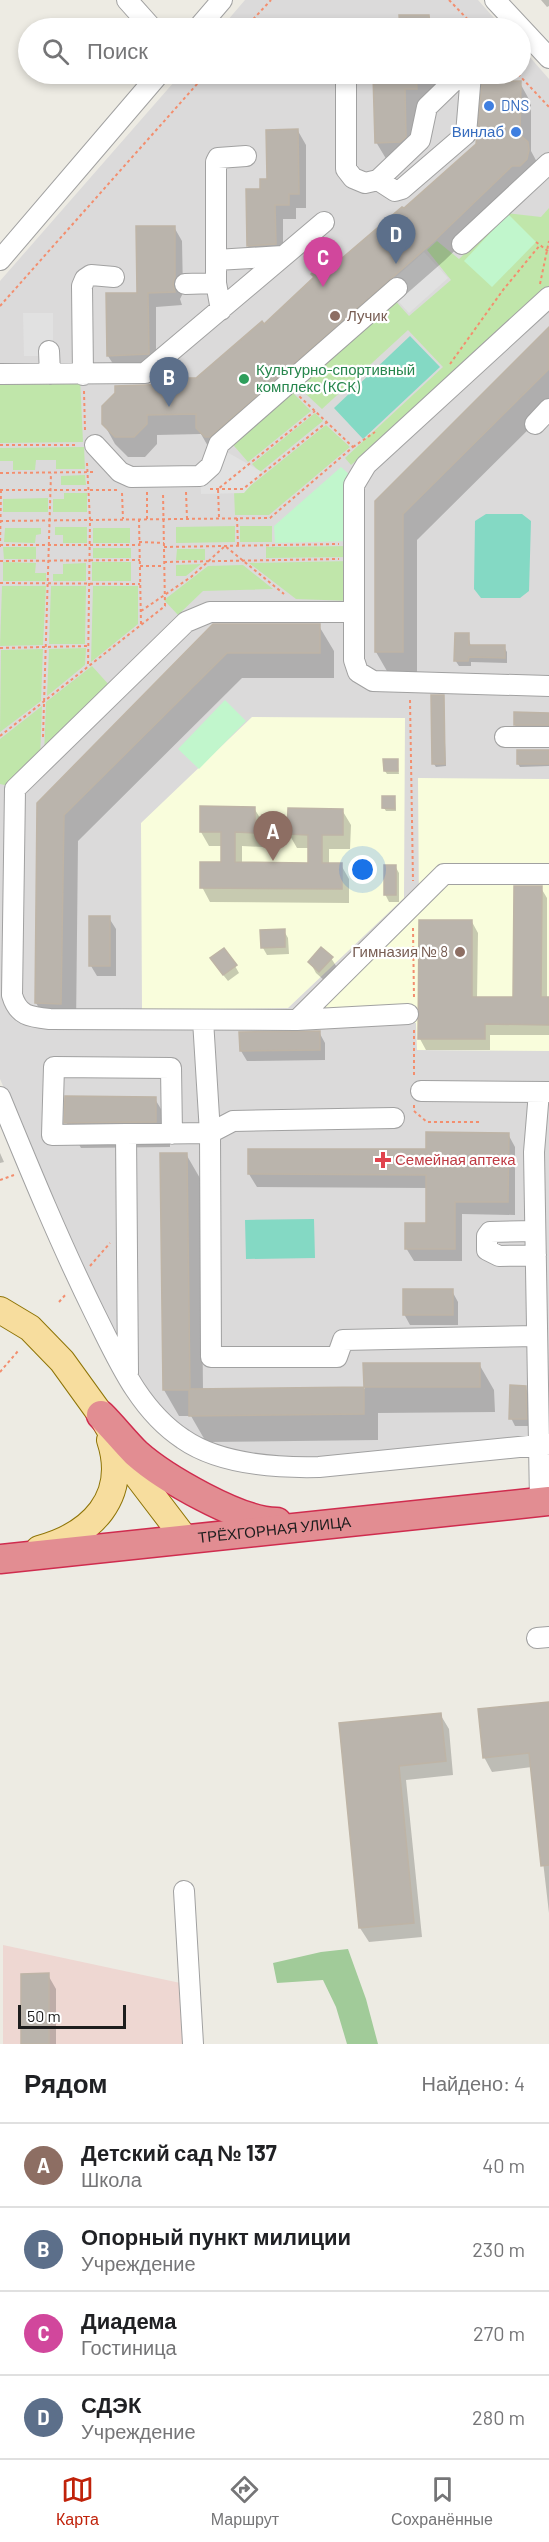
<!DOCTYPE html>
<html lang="ru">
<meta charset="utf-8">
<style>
:root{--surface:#fff;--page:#f2f2f2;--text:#202124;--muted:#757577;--line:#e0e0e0;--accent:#c0220a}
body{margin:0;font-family:Barlow,sans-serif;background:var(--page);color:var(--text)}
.scale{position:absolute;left:18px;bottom:15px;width:108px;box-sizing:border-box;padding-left:6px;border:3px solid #1d1d1d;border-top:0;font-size:16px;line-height:21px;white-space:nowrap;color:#1d1d1d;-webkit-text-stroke:4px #fff;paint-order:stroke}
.you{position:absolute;left:363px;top:870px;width:21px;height:21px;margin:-15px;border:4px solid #fff;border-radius:50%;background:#1a73e8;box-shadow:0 0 0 9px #1a73e833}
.badge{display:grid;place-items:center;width:39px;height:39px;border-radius:50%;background:var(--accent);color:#fff;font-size:20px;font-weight:700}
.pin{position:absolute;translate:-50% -50px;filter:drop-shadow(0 2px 3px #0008)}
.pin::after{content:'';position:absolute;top:32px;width:21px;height:18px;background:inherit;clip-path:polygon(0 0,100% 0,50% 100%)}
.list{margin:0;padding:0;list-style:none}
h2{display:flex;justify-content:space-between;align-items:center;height:78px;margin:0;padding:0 24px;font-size:26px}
h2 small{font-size:20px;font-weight:400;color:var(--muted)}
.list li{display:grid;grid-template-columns:39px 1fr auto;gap:18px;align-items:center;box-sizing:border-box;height:84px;padding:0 24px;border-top:2px solid var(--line)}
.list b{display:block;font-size:22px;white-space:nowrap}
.list p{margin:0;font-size:20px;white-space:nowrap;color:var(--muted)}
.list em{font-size:20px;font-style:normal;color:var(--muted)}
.icon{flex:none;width:33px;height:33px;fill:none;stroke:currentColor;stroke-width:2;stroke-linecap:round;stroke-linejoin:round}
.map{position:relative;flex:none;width:549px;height:2044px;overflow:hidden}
.search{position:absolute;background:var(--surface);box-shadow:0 3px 9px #0003;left:18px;right:18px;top:18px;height:66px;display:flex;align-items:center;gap:15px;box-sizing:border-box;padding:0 21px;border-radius:33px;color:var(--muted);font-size:22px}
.sheet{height:414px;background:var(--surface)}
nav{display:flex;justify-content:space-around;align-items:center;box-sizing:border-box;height:84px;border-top:2px solid var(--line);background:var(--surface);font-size:16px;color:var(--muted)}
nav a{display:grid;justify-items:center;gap:3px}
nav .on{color:var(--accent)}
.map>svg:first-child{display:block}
.residential{fill:#dbdada}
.commercial{fill:#eed7d2}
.education{fill:#f9fddc}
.grass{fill:#c0e6aa}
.forest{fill:#a1cb99}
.park{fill:#c1f6cc}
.pitch{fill:#84d9c4}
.parking{fill:#e1e1e1}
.shadow{fill:#0003}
.building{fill:#bab4ac;stroke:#beb4a6;stroke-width:1.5}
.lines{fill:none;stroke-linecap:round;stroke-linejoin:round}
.minor-casing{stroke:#a1a1a1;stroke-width:22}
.major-casing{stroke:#8e7407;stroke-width:28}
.highway-casing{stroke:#cf2c4e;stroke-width:31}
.path{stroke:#f38e6e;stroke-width:2;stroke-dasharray:3 3;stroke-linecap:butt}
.minor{stroke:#fff;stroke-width:20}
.major{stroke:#f7dd9e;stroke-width:26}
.highway{stroke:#e28d92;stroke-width:28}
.shop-dot{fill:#3f7fe0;stroke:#fff;stroke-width:2}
.education-dot{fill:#8d6e63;stroke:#fff;stroke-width:2}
.leisure-dot{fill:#2e9e5b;stroke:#fff;stroke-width:2}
.health-dot{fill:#e0444e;stroke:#fff;stroke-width:2}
.labels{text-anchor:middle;stroke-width:4.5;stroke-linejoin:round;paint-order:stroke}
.shop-label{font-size:15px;fill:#366cbe;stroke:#fff;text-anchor:start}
.education-label{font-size:15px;fill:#785e54;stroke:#fff;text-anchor:start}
.leisure-label{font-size:15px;fill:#27864d;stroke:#fff;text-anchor:start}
.health-label{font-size:15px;fill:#be3a42;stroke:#fff;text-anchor:start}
.street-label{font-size:15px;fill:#1d1d1d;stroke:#fff}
</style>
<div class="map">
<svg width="549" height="2044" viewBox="0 0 549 2044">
<rect width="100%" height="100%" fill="#edebe3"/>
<path class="residential" d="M245,0h233l25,28h-282z
M521,47l28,32v1358l-280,24 -82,-24 -59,-62 -128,-296v-798l181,-207h339z"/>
<path class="commercial" d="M3,1945l182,39 1,60h-183z"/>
<path class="education" d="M252,717l153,1 -1,180 -116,110 -146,2 -1,-187z
M418,778l131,1v272l-132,-1 -1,-27 -94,-1 1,-28 96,-84z"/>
<path class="grass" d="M549,208v86l-198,171 -6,-7 98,-91 -35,-37 -86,79 -28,-26 98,-86 17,19 42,-36 -24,-30 10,-9 22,18 47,-46 35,4z
M0,376l80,2 3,64 -83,1z
M287,387l24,24 -63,51 -20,-23z
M315,413l8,8 -63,51 -8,-8z
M326,425l24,22 -81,68h-34l-1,-24h10z
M84,447l1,22h-29v-9h-20l-1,10h-22v-9h-13v-13z
M85,475l1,10h-25v-9z
M64,493h23v19h-34v-13h11z
M48,498v14h-45v-13z
M235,526v16l-59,1v-16z
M240,526h32v16h-32z
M55,527h32v16h-24v-8h-8z
M5,528h36v6l-5,1 -1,8 -31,-1z
M93,528h37v15h-37z
M351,546v11l-85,1v-11z
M3,547h33v12h-32z
M93,548h38v10h-38z
M177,549h28v11h-29z
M351,561v40l-55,-2 -47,-36z
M3,562l33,1 -1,10h11v8h-43z
M92,562h39v19h-39z
M86,563v18h-33v-7h10v-10z
M201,564l-15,12h-10v-11z
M243,565l30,24 -70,2 -25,24 -14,-15 44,-34z
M2,586h44l-3,59 -43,1z
M51,586h35l-1,58h-36z
M93,586h45v38l-47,38z
M86,648l-1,17 -38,31 2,-47z
M43,649l-2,52 -41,31 1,-82z
M92,666l18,20 -66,70 2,-54z
M42,706l-2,55 -26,26 -14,-3v-45z"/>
<path class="forest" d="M348,1949l18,50 12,45h-31l-11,-37 -13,-27 -46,3 -4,-20 48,-11z"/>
<path class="park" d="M508,214l28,28 -44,45 -28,-26z
M341,467l10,9v65l-76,2 -1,-17z
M225,700l21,21 -47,48 -21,-20z"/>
<path class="pitch" d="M410,336l30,31 -77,72 -29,-31z
M486,514h36l9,7 -2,70 -9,7h-39l-7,-9 1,-68z
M314,1219l1,39 -69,1 -1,-39z"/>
<path class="parking" d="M424,252l24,26 -39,35 -24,-26z
M23,313h30v43h-29z
M225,451l37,21 -18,21 -43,1 -1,-23 4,-16z"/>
<path class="shadow" d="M541,0h8v6l-2,1z
M429,16l7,12h-35v-11z
M392,74h49v20l-14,14 -11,1 1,48 -5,5h-24l-12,-20z
M520,83l11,20v48l7,13 -15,21 -79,76 -223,195 -12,-8 -8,-14 -44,1v9l-12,13h-17l-13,-13 -11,-20 73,-38 19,-7 68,-53 62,-58 8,-1 70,-57 74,-65z
M298,131l8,14v63h-10v11h-13v39l-26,2 -9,-14 13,-55z
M174,227l8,14 1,52 -3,6 2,6 -26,2v61l-39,2 -9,-14z
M549,329v80l-132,131v138h-26l-15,-26v-150z
M214,626h105l15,25v27h-92l-164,163 -2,188h-25l-15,-26 3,-199z
M468,635l3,12h33l3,5v11l-36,-1v4h-12l-4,-6z
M443,696l3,70 -10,1 -2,-3z
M549,715v14l-32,-1 -2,-3z
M549,751v15l-29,1 -2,-3z
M397,760l2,14h-12l-2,-3z
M395,798l1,13h-10l-2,-3z
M254,808l9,15v24l-21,-1v18h67v-16h-12l-8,-14 53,-24 9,15 -1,24h-21v15l12,1 8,14v24l-139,-1 -8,-15 20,-24v-17h-13l-8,-14z
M395,866l4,7v29h-10l-4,-8z
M541,888l6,10v101h2v36h-59v15h-64l-6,-11 52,-117 6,11 -1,65 38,1z
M109,918l7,11v47h-19l-6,-10z
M284,931l4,7 1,16 -22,1 -4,-7z
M331,958l7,11 -12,13 -10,-9 -6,-11z
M216,966h19l4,7 -11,8z
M319,1032l6,11v17l-78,1 -6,-10z
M155,1099l15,25v23l-89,1 -15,-26z
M508,1134l7,13v68l-53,-1v47h-48l-8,-13 21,-24v-36l-170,-1 -8,-13 178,-24z
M0,1153l4,9 -4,1z
M186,1154l15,26 2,211 162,-2v-24l114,-1 15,26 1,22 -117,1v27l-172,2 -15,-26h-12l-15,-26z
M452,1291l6,11v23h-48l-6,-11z
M525,1387l4,8 1,31h-15l-4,-8z
M549,1704v209l-17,-146 -40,5 -8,-15z
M440,1714l9,15 4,46 -47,5 16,157 -53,5 -9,-14 -20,-204z
M48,1975l8,14v55h-33z"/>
<path class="building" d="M399,15h30l1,13h-30z
M390,74h26l1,15h-12l1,48 -6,5 -25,1 -2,-68z
M521,81l-1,54 8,7 1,8 -2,9 -7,7h-8l-79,76 -223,195h-5l-9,-9v-14l-49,1v9l-13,13h-19l-13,-13v-18l13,-13v-7l60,-2v-6h21l66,-57 2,3 50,-47 -3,-3 12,-11 3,3 6,-4 2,3 68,-58 2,1 72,-64 6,-62z
M298,129l1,65h-10v11h-14l1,39 -29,2 -1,-57h14v-10h7l-1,-49z
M136,226h39v51l-2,7 2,8 -27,1 1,61 -42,2 -1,-63h31z
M549,327v42l-146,145v138h-28v-151z
M213,624h107v29h-93l-163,162 -3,189 -26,-1 2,-200z
M455,633h14v12h36v13l-36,-1 -1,4h-14z
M431,695h13l1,69h-13z
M514,712l35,1v12h-35z
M517,750h32v14h-32z
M383,759h15v12h-14z
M382,796h13v13l-13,-1z
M200,806l55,1v26l-20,-1v30l73,1v-28l-21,-1 1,-26 55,1v26h-21v28h20v26l-142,-1v-26h21v-30h-21z
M384,865h12v30h-12z
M514,886h28l-1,111h8v28l-64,-1v15h-67l1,-119h53v77h41z
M89,916h21v50h-21z
M285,929v18l-24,1 -1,-18z
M321,947l12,10 -14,15 -11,-10z
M224,948l13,17 -14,10 -13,-17z
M320,1031v19l-80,1 -1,-19z
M65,1096l91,1v25l-92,1z
M426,1132l83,1 -1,69h-53v47h-50v-26h21v-48l-178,-1v-25h178z
M160,1153h27l3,236 174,-2v27l-175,2v-26h-26z
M403,1289h50v26h-50z
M363,1363h117v24h-116z
M510,1385l16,1 1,33h-18z
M549,1702v163l-8,1 -12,-113 -46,5 -5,-49z
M441,1713l5,48 -47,5 15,157 -55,5 -20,-205z
M49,1973v71h-28v-70z"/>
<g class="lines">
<defs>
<path id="minor" d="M127,0l25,28
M495,0l54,58
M198,28l24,-28
M346,74v95l7,9 12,5 13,-3 42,-40 7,-33 34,-33
M378,180l17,11 7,-2 64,-55 5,-60
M462,244l87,-81
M0,260l159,-186
M216,260l67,-4
M185,284l31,-1
M549,297l-183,168 -12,20v175l4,12 15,9 176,5
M221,310l-5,-27v-121l2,-4 28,-2
M49,351l1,23
M0,374l145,-1 179,-151
M83,375l-1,-89 3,-7 6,-4 23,2
M535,424l14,-15
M95,445l25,27 11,5 69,-1 11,-10 8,-22 178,-156
M353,612h-143l-24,10 -171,167 -3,206c6,21 18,22 38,24l247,1 111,-6
M505,737h44
M203,1020l7,113 1,224h126l6,-17 194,-4
M297,1020l147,-146h105
M421,1091l128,1
M539,1092l-5,60 6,349
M0,1097c30,73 60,146 95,217 23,46 44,96 88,125 36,25 94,29 136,28l230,-23
M126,1134l-74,1 2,-68 117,1 1,66
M535,1231l-45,1 -3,4v14l12,6 37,-1
M128,1373l-2,-239 84,-1 23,-12 161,-3
M537,1638l12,-1
M184,1891l9,153"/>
<path id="major" d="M0,1310l30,18 32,33 39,54 37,62 48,63
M39,1549c52,-14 90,-51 71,-109"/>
<g id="highway">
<path d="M101,1415c12,12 23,26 35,38 28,25 104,69 141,69"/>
<path id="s1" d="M0,1559l549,-58"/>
</g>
</defs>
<use href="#minor" class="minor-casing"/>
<use href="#major" class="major-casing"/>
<use href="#highway" class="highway-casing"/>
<path class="path" d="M449,0l27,28
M245,28l26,-28
M518,74l31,33
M536,242l13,10
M540,284l9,-43
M0,306l206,-232
M450,364l53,-74 37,-45
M84,391l1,39
M0,445h78
M353,447l22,-15
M87,463l3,57 -2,147
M0,473l96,-1
M210,489h33l84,-67
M0,490h117
M147,492v27
M186,492l1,26
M122,493l1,26
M219,517l-1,-28 97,-78
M237,518l1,27
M139,519l2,105
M0,521l270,-3 83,-71 -54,-51
M139,542l25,1
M0,545h140
M0,547l1,-57
M164,547l175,-3
M0,561l140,-1
M164,562l175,-3
M140,566h24
M0,583l140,1
M141,611l50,-34 34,-31 59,48
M0,648l87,-2
M410,700l3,181
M0,736l165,-130 -2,-114
M43,737l8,-264
M413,928l1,70
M414,1030v46
M414,1105v6l13,11h54
M0,1180l14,-5
M90,1266l20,-23
M59,1302l8,-9
M0,1372l18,-21"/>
<use href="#minor" class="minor"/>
<use href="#major" class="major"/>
<use href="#highway" class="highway"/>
</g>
<g class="shop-dot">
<circle cx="489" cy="106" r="6"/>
<circle cx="516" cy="132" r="6"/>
</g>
<g class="education-dot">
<circle cx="335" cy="316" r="6"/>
<circle cx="460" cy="952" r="6"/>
</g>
<circle class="leisure-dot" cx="244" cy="379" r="6"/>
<path class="health-dot" d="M380 1151h6v6h6v6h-6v6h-6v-6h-6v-6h6z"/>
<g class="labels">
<g class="shop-label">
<text x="501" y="111">DNS</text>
<text x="504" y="137" text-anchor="end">Винлаб</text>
</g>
<g class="education-label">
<text x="347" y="321">Лучик</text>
<text x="448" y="957" text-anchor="end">Гимназия № 8</text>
</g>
<g class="leisure-label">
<text x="256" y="375">Культурно-спортивный<tspan x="256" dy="17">комплекс (КСК)</tspan></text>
</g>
<g class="health-label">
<text x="395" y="1165">Семейная аптека</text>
</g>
<g class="street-label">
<text dy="5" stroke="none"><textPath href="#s1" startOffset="276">ТРЁХГОРНАЯ УЛИЦА</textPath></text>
</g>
</g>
</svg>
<div class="scale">50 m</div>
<div class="you"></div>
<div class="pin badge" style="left:273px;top:861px;background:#8d6e63">A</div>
<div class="pin badge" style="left:169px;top:407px;background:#5c6f8a">B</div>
<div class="pin badge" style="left:323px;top:287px;background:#d1479c">C</div>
<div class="pin badge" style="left:396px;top:264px;background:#5c6f8a">D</div>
<div class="search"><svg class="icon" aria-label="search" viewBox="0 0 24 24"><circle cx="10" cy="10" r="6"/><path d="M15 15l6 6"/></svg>Поиск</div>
</div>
<section class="sheet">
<h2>Рядом<small>Найдено: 4</small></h2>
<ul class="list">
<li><span class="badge" style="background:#8d6e63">A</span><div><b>Детский сад № 137</b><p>Школа</p></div><em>40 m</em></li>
<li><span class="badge" style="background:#5c6f8a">B</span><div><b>Опорный пункт милиции</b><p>Учреждение</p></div><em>230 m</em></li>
<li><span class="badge" style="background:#d1479c">C</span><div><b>Диадема</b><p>Гостиница</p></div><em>270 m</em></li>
<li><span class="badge" style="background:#5c6f8a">D</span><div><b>СДЭК</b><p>Учреждение</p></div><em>280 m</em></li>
</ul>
</section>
<nav>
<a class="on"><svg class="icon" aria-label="map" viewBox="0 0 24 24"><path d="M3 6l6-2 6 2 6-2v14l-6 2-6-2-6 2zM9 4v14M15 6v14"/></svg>Карта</a>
<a><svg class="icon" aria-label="directions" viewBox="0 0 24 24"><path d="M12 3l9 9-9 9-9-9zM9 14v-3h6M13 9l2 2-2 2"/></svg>Маршрут</a>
<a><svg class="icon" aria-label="saved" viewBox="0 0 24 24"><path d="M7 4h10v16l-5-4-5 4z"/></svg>Сохранённые</a>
</nav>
